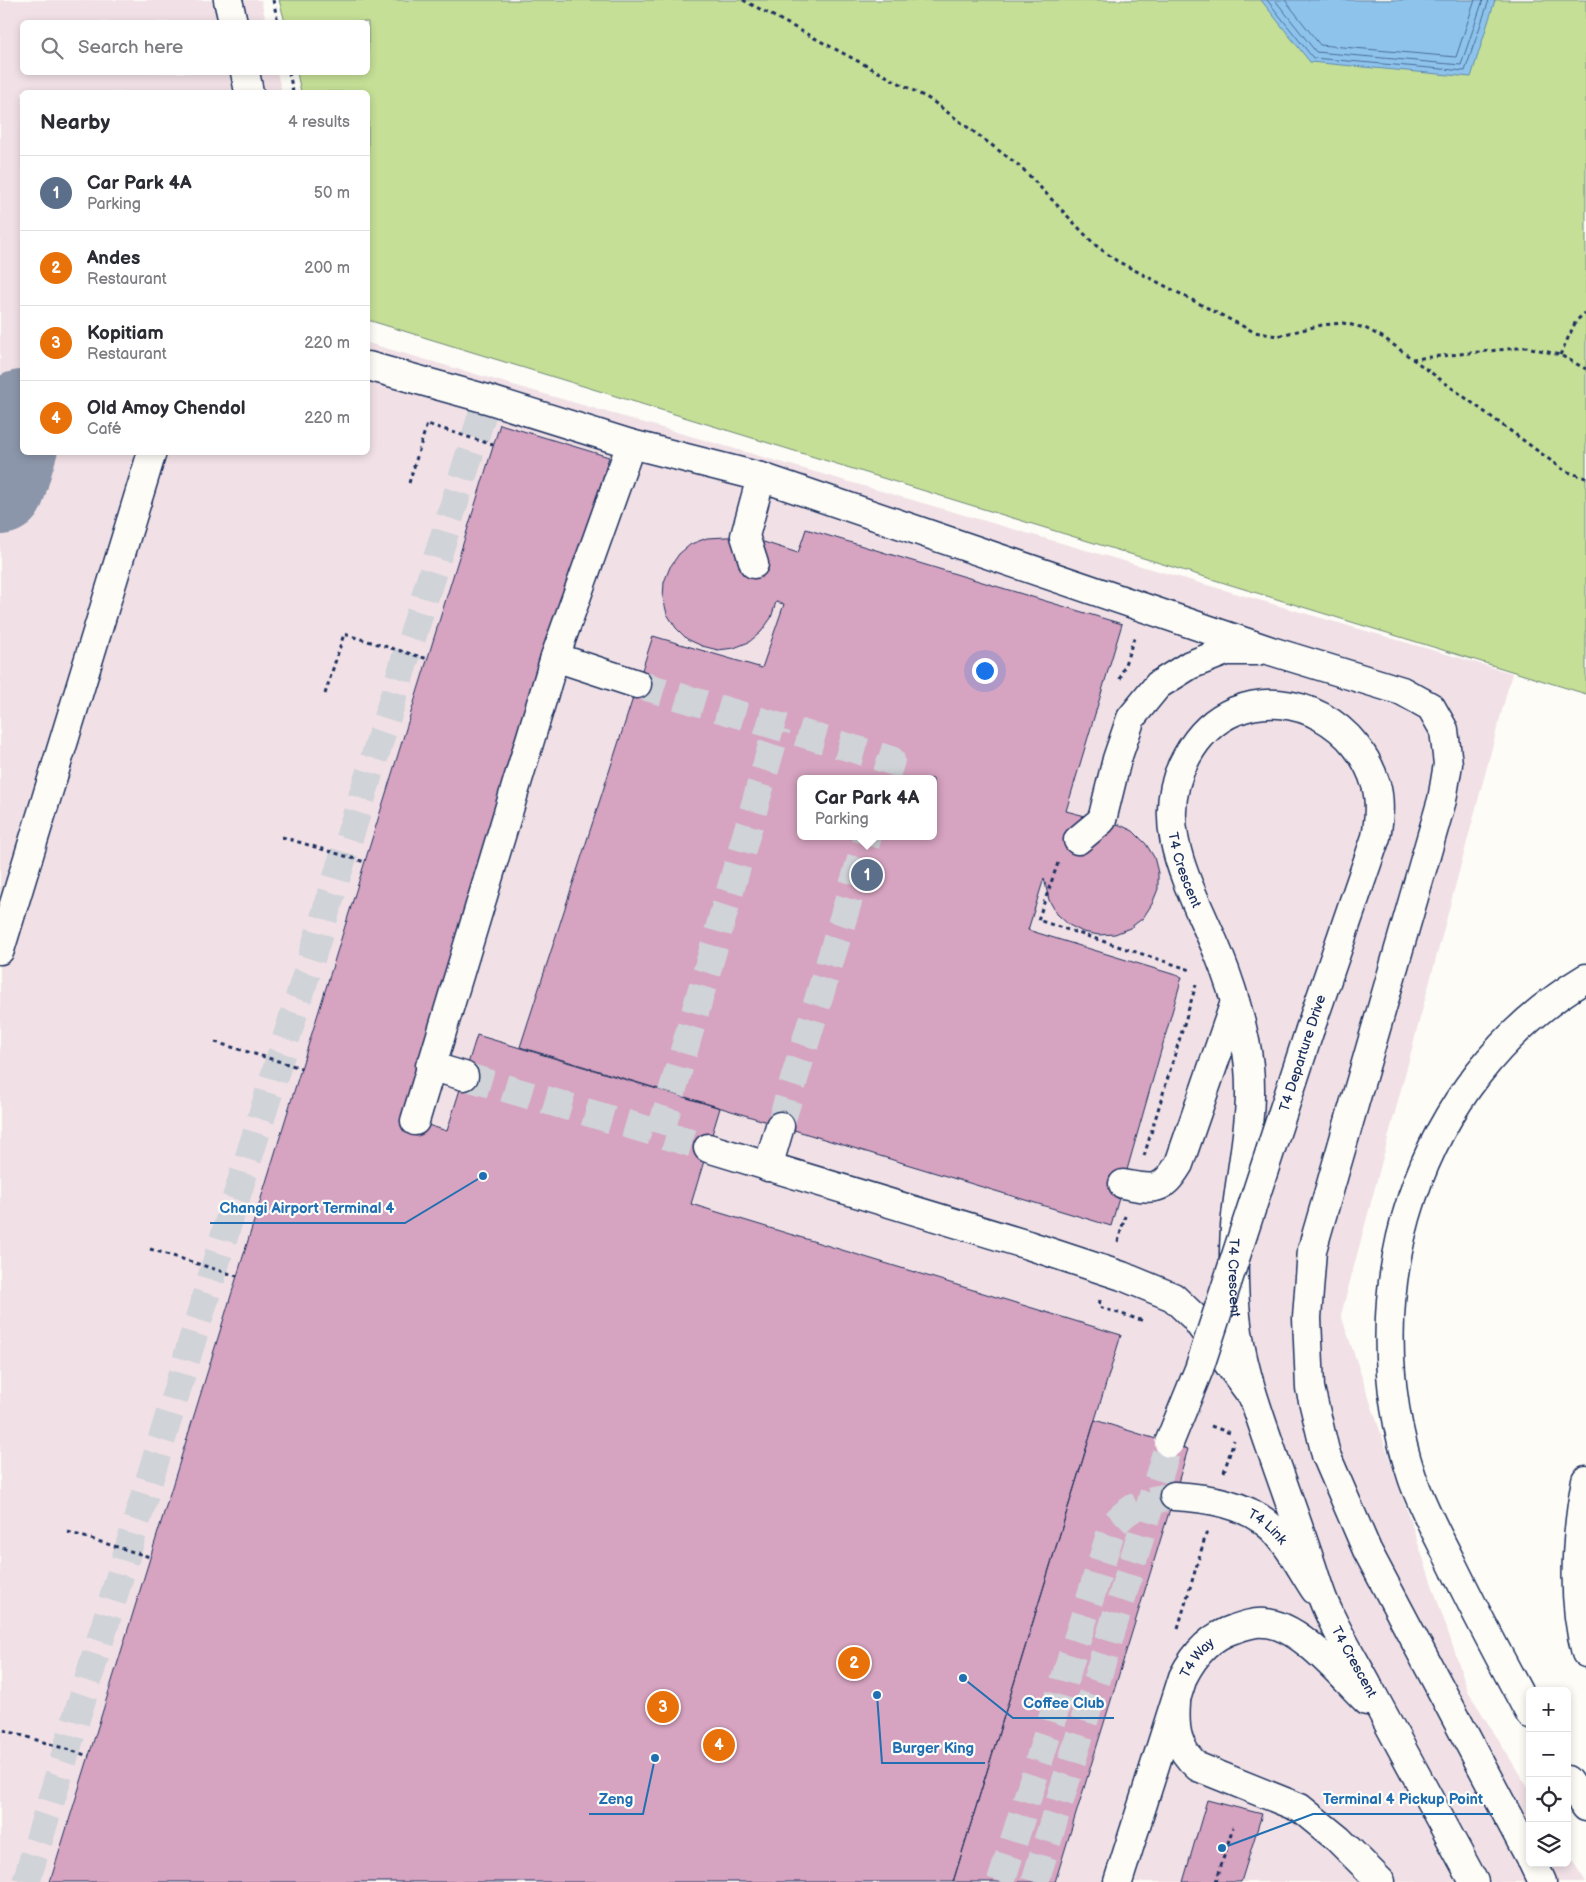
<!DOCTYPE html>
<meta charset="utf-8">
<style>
:root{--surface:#fff;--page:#f2f2f3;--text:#2b2b33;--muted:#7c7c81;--line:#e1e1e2;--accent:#7c3aed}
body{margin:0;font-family:"Balsamiq Sans",sans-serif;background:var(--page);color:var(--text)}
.controls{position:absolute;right:15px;bottom:15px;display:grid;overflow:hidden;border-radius:8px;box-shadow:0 2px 8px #0003}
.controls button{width:45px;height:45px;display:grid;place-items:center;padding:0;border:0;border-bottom:1px solid var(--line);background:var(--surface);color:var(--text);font:25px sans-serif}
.you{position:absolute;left:984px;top:670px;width:18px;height:18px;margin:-12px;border:4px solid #fff;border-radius:50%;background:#1a73e8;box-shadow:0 0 0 8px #1a73e833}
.badge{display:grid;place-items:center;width:32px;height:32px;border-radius:50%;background:var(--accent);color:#fff;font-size:16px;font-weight:700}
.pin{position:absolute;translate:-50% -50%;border:2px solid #fff;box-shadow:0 1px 5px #0006}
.popup{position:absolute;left:797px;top:775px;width:140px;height:65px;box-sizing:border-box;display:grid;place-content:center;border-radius:8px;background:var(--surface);filter:drop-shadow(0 1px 4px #0005);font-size:16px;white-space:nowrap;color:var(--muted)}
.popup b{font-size:19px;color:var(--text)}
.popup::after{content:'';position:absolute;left:50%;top:100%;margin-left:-10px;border:10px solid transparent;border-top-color:var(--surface)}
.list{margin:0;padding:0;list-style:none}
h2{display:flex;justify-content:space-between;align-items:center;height:65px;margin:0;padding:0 20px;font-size:21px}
h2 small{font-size:16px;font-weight:400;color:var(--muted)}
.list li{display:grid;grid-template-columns:32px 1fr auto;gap:15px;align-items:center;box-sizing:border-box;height:75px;padding:0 20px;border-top:1px solid var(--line)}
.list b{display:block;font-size:19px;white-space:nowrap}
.list p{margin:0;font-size:16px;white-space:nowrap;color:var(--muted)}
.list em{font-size:16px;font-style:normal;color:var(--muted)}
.icon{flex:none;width:28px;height:28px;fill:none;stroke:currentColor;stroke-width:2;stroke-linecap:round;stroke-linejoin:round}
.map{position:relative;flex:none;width:1586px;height:1882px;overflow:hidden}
.search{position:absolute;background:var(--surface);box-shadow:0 2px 8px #0003;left:20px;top:20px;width:350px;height:55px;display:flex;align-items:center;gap:12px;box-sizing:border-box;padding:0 18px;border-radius:8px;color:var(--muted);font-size:19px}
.panel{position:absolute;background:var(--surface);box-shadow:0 2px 8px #0003;left:20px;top:90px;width:350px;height:365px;border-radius:8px}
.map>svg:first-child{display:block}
.built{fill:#f1e1e6;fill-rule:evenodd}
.green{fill:#c5df96;stroke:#70877a}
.water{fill:#8ec4ec;stroke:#6088b3}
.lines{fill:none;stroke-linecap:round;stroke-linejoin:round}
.shore{stroke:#496b97;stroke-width:1}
.taxiway{stroke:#8c96aa;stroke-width:90}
.building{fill:#d6a3c0;stroke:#1b2f5e;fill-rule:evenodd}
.minor-tunnel{stroke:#d0d3d8;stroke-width:28;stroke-dasharray:28 14;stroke-linecap:butt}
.major-tunnel{stroke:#d0d3d8;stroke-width:28;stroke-dasharray:28 14;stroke-linecap:butt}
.minor-casing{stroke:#1b2f5e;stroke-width:31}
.major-casing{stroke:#1b2f5e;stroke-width:31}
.highway-casing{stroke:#1b2f5e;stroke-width:31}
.path{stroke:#1b2f5e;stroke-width:3;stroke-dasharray:4 4;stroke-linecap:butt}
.minor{stroke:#fdfcf7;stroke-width:28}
.major{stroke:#fdfcf7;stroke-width:28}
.highway{stroke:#fdfcf7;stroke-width:28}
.major-bridge-casing{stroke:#1b2f5e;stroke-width:31;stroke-linecap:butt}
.path-bridge{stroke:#1b2f5e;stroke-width:3;stroke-dasharray:4 4;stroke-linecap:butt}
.major-bridge{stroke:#fdfcf7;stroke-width:28}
.labels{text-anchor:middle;stroke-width:4.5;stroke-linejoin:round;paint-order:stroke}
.street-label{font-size:14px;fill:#1b2f5e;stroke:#fdfcf7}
.leader{fill:none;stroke:#1f6fb2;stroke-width:2}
.callout-dot{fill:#1f6fb2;stroke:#fdfcf7;stroke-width:2}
.callout-label{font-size:15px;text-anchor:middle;font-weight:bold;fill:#1f6fb2;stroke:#fdfcf7;stroke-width:4.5;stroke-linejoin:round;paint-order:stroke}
</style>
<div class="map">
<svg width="1586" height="1882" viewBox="0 0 1586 1882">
<rect width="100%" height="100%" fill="#fdfcf7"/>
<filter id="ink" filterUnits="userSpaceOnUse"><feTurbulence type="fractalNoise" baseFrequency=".02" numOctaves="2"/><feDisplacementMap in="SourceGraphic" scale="10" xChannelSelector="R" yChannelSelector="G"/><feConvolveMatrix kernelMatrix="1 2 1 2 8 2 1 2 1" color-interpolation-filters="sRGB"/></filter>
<g filter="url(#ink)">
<path class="built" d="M0,0h261l5,22h-244v50l255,1 5,19h-260v360h346v-109l1144,330 -171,642 127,376 62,100v72h37v-11l19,30h-1586zM801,779h132v57h-132z"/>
<path class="green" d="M279,0h1307v694l-1218,-374v-228h-67l-4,-19 71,-1v-50h-83z"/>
<path class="water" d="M1261,0h234l-24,77 -161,-15z"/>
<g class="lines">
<path class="shore" d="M1267,0l46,58 152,13 24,-71
M1275,0l41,52 145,13 22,-65
M1285,0l35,45 136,12 19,-57"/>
<path class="taxiway" d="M0,490l22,-75"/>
</g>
<path class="building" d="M500,424l109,33 -55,179 -139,485 32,10 30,-96 243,73 -29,96 430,131 -168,547h-903z
M806,529l316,95 -56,187 54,14 13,6 13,13 8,13 4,16v16l-6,15 -9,14 -13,10 -15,6 -16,1 -16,-3 -14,-7 -12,-11 -8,-14 -5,-22 -16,52 154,47 -71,249 -591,-179 133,-411 109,32 22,-64 -8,-2 -5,16 -10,14 -12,10 -15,6 -16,2 -16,-4 -15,-7 -11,-11 -9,-14 -4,-16 1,-16 6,-15 9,-13 12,-10 16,-6 38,-2 53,17zM801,779h132v57h-132z
M1095,1420l93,29 -14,47 -119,386h-102z
M1207,1800l55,14 -21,68h-58z"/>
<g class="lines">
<path class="minor-tunnel" d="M637,684l254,76 -6,19
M464,1076l244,72
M780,1126l88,-290
M660,1134l117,-406
M26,1882l204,-665 257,-818
M1001,1882l112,-357c21,-22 32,-24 61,-29"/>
<path class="major-tunnel" d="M1035,1882l134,-439"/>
<defs>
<g id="minor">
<path d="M228,0l5,22"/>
<path d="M245,72l4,20"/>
<path d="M368,366l119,33 144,45"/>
<path d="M754,564l-9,-28 16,-59"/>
<path d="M555,657l82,27"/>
<path d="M1078,840l24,-20 15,-61 14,-41 27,-33 32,-20 36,-14h31"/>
<path d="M0,950l152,-498"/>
<path d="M430,1066l34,10"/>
<path d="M415,1121l140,-464 76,-213 130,33 510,174 131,40 29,16 13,23 4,34 -6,36 -130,450 -5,68 3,70 16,67 41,95 163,308"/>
<path d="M708,1148l320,97 94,31 51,21 21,20 58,79"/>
<path d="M768,1167l12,-41"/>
<path d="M1123,1184c31,6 39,8 56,-20l56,-162"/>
<path id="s1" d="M1174,1496c33,2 71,7 97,31 18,17 30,42 44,63"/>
<path d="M1176,1703c-2,27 1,46 22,64l102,41 38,31 43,43"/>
<path d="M1533,1863l9,19"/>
</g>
<g id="major">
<path id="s2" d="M1310,1029l66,-192c3,-17 5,-35 0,-52 -17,-59 -81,-98 -141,-74 -22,9 -37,25 -48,45 -39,68 6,135 32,199 11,27 20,57 26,86 14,62 -5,124 -10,186 -2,35 -2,71 3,105 7,47 25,93 40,137 11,31 22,62 32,92 6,17 10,34 18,50 13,29 31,57 46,86 33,62 67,123 100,185"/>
<path id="s3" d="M1118,1882l65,-205c11,-22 26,-40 51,-48 9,-3 20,-7 30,-6 36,1 78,54 103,78"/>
</g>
<path id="highway" d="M1586,1480c-10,55 -15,118 0,173
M1530,1714c-27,-50 -54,-101 -79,-152 -14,-28 -29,-55 -39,-85 -61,-184 4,-397 174,-499
M1567,1780l19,27"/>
</defs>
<use href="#minor" class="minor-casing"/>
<use href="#major" class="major-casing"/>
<use href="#highway" class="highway-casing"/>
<path class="path" d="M273,0l5,22
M743,0l188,100 90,67 73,77 23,17 137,71 23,4 45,-11 21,-2 22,5 19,10 181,133 21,7
M289,72l4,20
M1560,355l16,-34 10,-9
M1412,359l115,-12 33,8 26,14
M1120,679l14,-41
M1058,863l-20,57 153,50
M1144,1156l52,-171
M1118,1242l7,-26
M1100,1300l-1,7 45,14
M1211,1426l22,8
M1224,1472l10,-32
M1178,1628l29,-97
M1216,1882l17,-55"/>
<use href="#minor" class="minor"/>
<use href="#major" class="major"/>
<use href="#highway" class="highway"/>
<defs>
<path id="major-bridge" d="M1169,1443l30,-74 111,-340"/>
</defs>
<use href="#major-bridge" class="major-bridge-casing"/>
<path class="path-bridge" d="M409,483l18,-59 66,21
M325,694l19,-60 84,25
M282,837l83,25
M215,1042l86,26
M150,1249l87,27
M68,1532l82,25
M4,1730l85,26"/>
<use href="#major-bridge" class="major-bridge"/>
</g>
</g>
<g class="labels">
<g class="street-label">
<text dy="5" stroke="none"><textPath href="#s2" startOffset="620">T4 Crescent</textPath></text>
<text transform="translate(1302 1053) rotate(-72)" y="5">T4 Departure Drive</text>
<text dy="5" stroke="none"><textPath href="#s2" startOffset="1040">T4 Crescent</textPath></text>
<text dy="5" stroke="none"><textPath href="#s1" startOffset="101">T4 Link</textPath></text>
<text dy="5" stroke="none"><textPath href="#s3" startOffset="239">T4 Way</textPath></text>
<text dy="5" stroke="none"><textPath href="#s2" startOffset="1445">T4 Crescent</textPath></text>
</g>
</g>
<path class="leader" d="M483 1176L405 1223H210M963 1678L1013 1718H1114M877 1695L882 1763H985M1222 1848L1313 1814H1493M655 1758L643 1814H589"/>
<g class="callout-dot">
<circle cx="483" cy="1176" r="5"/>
<circle cx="963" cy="1678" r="5"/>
<circle cx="877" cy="1695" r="5"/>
<circle cx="1222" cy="1848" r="5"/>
<circle cx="655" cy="1758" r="5"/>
</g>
<g class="callout-label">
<text x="307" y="1213">Changi Airport Terminal 4</text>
<text x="1064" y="1708">Coffee Club</text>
<text x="933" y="1753">Burger King</text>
<text x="1403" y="1804">Terminal 4 Pickup Point</text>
<text x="616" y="1804">Zeng</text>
</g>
</svg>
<div class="controls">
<button>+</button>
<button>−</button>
<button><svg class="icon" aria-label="locate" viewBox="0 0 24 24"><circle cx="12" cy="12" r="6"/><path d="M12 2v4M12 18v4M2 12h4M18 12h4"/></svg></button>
<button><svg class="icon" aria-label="layers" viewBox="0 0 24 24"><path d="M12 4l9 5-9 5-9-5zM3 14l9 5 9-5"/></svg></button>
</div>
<div class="you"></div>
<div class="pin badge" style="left:867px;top:875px;background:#5c6f8a">1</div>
<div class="popup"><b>Car Park 4A</b>Parking</div>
<div class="pin badge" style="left:854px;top:1663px;background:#e8710a">2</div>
<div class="pin badge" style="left:663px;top:1707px;background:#e8710a">3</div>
<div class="pin badge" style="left:719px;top:1745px;background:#e8710a">4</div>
<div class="search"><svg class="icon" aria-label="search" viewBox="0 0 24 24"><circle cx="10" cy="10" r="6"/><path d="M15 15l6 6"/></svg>Search here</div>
<section class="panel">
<h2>Nearby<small>4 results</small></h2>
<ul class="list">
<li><span class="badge" style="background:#5c6f8a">1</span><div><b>Car Park 4A</b><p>Parking</p></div><em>50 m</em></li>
<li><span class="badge" style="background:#e8710a">2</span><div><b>Andes</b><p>Restaurant</p></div><em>200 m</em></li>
<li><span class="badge" style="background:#e8710a">3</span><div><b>Kopitiam</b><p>Restaurant</p></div><em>220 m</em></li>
<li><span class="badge" style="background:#e8710a">4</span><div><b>Old Amoy Chendol</b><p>Café</p></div><em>220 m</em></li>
</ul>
</section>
</div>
